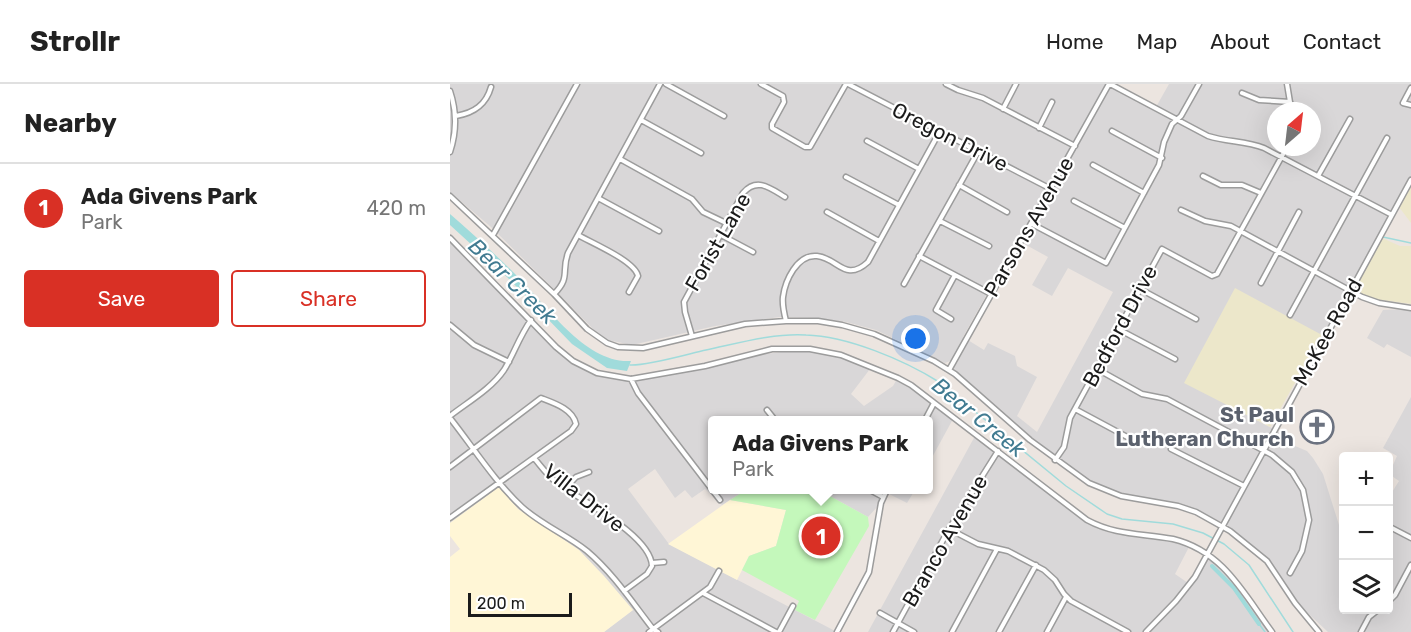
<!DOCTYPE html>
<meta charset="utf-8">
<style>
:root{--surface:#fff;--page:#f6f6f6;--text:#222;--muted:#767676;--line:#e0e0e0;--accent:#d93025}
body{margin:0;font-family:Rubik,sans-serif;background:var(--page);color:var(--text)}
.controls{position:absolute;right:18px;bottom:18px;display:grid;overflow:hidden;border-radius:6px;box-shadow:0 6px 24px #0002}
.controls button{width:54px;height:54px;display:grid;place-items:center;padding:0;border:0;border-bottom:2px solid var(--line);background:var(--surface);color:var(--text);font:30px sans-serif}
.compass{position:absolute;left:817px;top:18px;width:54px;height:54px;border-radius:50%;background:var(--surface);box-shadow:0 6px 24px #0002;rotate:28deg}
.scale{position:absolute;left:18px;bottom:15px;width:104px;box-sizing:border-box;padding-left:6px;border:3px solid #1b1b1b;border-top:0;font-size:16px;line-height:21px;white-space:nowrap;color:#1b1b1b;-webkit-text-stroke:4px #fff;paint-order:stroke}
.you{position:absolute;left:466px;top:255px;width:21px;height:21px;margin:-15px;border:4px solid #fff;border-radius:50%;background:#1a73e8;box-shadow:0 0 0 9px #1a73e833}
.badge{display:grid;place-items:center;width:39px;height:39px;border-radius:50%;background:var(--accent);color:#fff;font-size:20px;font-weight:700}
.pin{position:absolute;translate:-50% -50%;border:3px solid #fff;box-shadow:0 2px 6px #0006}
.popup{position:absolute;left:258px;top:332px;width:225px;height:78px;box-sizing:border-box;display:grid;place-content:center;border-radius:6px;background:var(--surface);filter:drop-shadow(0 2px 4px #0005);font-size:20px;white-space:nowrap;color:var(--muted)}
.popup b{font-size:22px;color:var(--text)}
.popup::after{content:'';position:absolute;left:50%;top:100%;margin-left:-12px;border:12px solid transparent;border-top-color:var(--surface)}
.list{margin:0;padding:0;list-style:none}
h2{display:flex;justify-content:space-between;align-items:center;height:78px;margin:0;padding:0 24px;font-size:26px}
h2 small{font-size:20px;font-weight:400;color:var(--muted)}
.list li{display:grid;grid-template-columns:39px 1fr auto;gap:18px;align-items:center;box-sizing:border-box;height:90px;padding:0 24px;border-top:2px solid var(--line)}
.list b{display:block;font-size:22px;white-space:nowrap}
.list p{margin:0;font-size:20px;white-space:nowrap;color:var(--muted)}
.list em{font-size:20px;font-style:normal;color:var(--muted)}
.actions{display:flex;gap:12px;padding:18px 24px}
.actions a{flex:1;padding:14px 0;border:2px solid var(--accent);border-radius:6px;text-align:center;font-size:21px;color:var(--accent)}
.actions .main{background:var(--accent);color:#fff}
.icon{flex:none;width:33px;height:33px;fill:none;stroke:currentColor;stroke-width:2;stroke-linecap:round;stroke-linejoin:round}
.map{position:relative;flex:none;width:961px;height:548px;overflow:hidden}
header{display:flex;align-items:center;gap:36px;box-sizing:border-box;height:84px;padding:0 30px;background:var(--surface);border-bottom:2px solid var(--line)}
header strong{font-size:28px}
nav{display:flex;gap:33px;margin-inline-start:auto;font-size:21px}
main{display:flex}
aside{flex:1;background:var(--surface)}
.map>svg:first-child{display:block}
.residential{fill:#d9d7d8;fill-rule:evenodd}
.education{fill:#fff6d6}
.farmland{fill:#ece7ca}
.park{fill:#c4f8bb}
.water{fill:#a0dbdb}
.lines{fill:none;stroke-linecap:round;stroke-linejoin:round}
.stream{stroke:#a0dbdb;stroke-width:1.5}
.canal{stroke:#a0dbdb;stroke-width:4}
.minor-casing{stroke:#9c9c9c;stroke-width:7}
.minor{stroke:#fff;stroke-width:4}
.labels{text-anchor:middle;stroke-width:4.5;stroke-linejoin:round;paint-order:stroke}
.street-label{font-size:21px;fill:#1b1b1b;stroke:#fff}
.worship-label{font-size:21px;font-weight:bold;fill:#5b616d;stroke:#fff;text-anchor:end}
.water-label{font-size:22px;font-style:italic;fill:#417b91;stroke:#fff}
</style>
<header>
<strong>Strollr</strong>
<nav><a>Home</a><a>Map</a><a>About</a><a>Contact</a></nav>
</header>
<main>
<aside>
<h2>Nearby<small></small></h2>
<ul class="list">
<li><span class="badge">1</span><div><b>Ada Givens Park</b><p>Park</p></div><em>420 m</em></li>
</ul>
<div class="actions"><a class="main">Save</a><a>Share</a></div>
</aside>
<div class="map">
<svg width="961" height="548" viewBox="0 0 961 548">
<rect width="100%" height="100%" fill="#ece5e0"/>
<path class="residential" d="M0,0h664l42,23 13,-23h242v101l-12,22 -12,14 -9,19 4,-2 -25,48 -10,9 -22,39 -140,48 92,49 15,9 3,6 12,5 6,7 10,16 16,51 4,-7 1,92h44l1,-113 10,-16 -10,-7 8,-18 -14,-8 28,-51v235h-83l-30,-28 -28,-44 -45,-36 -31,-16 -83,-17 -32,-17 -32,-24 -91,-77 -6,-12 -5,2 -69,-33 -30,-8 -29,-4 -38,-1 -64,9 -83,19 -24,-5 -13,-9 -37,-38 -67,-66 -41,-35zM826,27h36v36h-36zM567,156l31,17 -16,28 20,11 16,-28 45,24 -76,140 -20,-16 20,-39 -20,-11 -2,-10 -27,-13 -4,7 -21,-13z
M0,156l100,104 40,29 37,8 9,-1 107,-23 53,-7 22,2 30,7 22,10 -19,25 13,12 29,-20 4,-7 56,40 -24,44v-43h-216v70h33l-24,15 -17,-16 -13,9 -7,-8 -10,8 -20,-29 -27,20 41,55 168,88h-233l29,-22 -54,-60 -61,-41 -19,-21 -49,35z
M956,225l5,2v46l-24,-13 -3,4 -17,-10 16,-28z
M525,352l97,75 35,21 62,9 20,6 -14,27 13,9 15,-25 8,3 22,20 36,51h-401z
M369,406h96l-8,13 -18,-9 -21,23z"/>
<path class="education" d="M49,403l19,22 61,41 25,26 29,34 -29,22h-154v-75l10,-8 -10,-13v-13z
M280,416l56,10 -10,36 -27,10 -12,24 -69,-36z"/>
<path class="farmland" d="M961,101v38l-12,-16z
M932,154l18,8h11v58l-38,-5 -15,-6 -1,-7z
M785,204l87,47 -52,92 -86,-44z"/>
<path class="park" d="M296,406h73l49,27 1,9 -54,94 -20,-10 4,-9 -57,-31 7,-14 27,-10 10,-36 -56,-10z"/>
<path class="water" d="M0,130c23,20 46,41 67,62 30,30 69,88 114,85l-4,10 -20,-3 -35,-24 -65,-67 -57,-52z"/>
<g class="lines">
<path class="stream" d="M933,153l28,6
M180,281c17,1 58,-11 76,-15 33,-7 67,-17 100,-15 41,1 98,25 133,47l127,104 41,28 15,5 51,5 30,9 21,11 25,21 44,67
M809,540l6,8"/>
<path class="canal" d="M762,482l22,22 25,36"/>
<defs>
<path id="minor" d="M216,0l58,32
M311,0l22,12 1,6 -12,22v4l33,19h5l36,-63
M398,0l203,105
M496,0l12,6 25,8 92,48
M660,0l98,52c19,6 38,5 56,12l128,67
M837,0l3,18 4,9
M961,4l-8,15 8,2
M0,7c7,21 7,40 0,61
M792,9l17,7 31,2
M553,25l13,-25
M6,32c18,-3 30,-11 35,-29
M191,36l60,33
M589,44l13,-26
M662,47l50,27
M417,57l52,28
M170,75l72,40 11,13 23,11
M643,81l51,28
M753,92l18,9h21l19,8
M868,92l32,-57
M396,93l53,28
M509,101l48,27
M0,112l104,98 33,35 20,14 11,4 25,1 102,-24 41,-3h32l24,4 32,9 60,27 21,13 75,66 59,43 32,13 57,10 18,6 34,19 37,30 28,42 24,29
M148,114l61,33
M624,117l51,27
M731,126l24,11 26,5 131,71 17,6 32,5
M377,128l52,29
M490,137l49,25
M582,140l74,39 53,-98 5,-23 8,-18 9,-8 18,-32
M43,151l84,-151
M128,151c14,8 57,26 60,41l-9,16
M271,151l32,17
M0,154l106,109 17,14 24,12 34,6 74,-13 67,-17h38l31,6 57,23 13,7 176,135c30,16 55,13 86,19 50,12 71,55 99,93
M469,172l72,38
M811,199l38,-71
M454,200l75,-134
M690,205l56,30
M104,210c17,-17 7,-22 14,-41l92,-169
M840,231l97,-177
M501,235l-15,-9 19,-35
M336,237c-2,-8 -4,-16 -3,-24 2,-16 14,-43 34,-41 21,2 28,27 51,6l72,-131
M0,241l24,20 35,17
M668,245l57,30
M242,252l-7,-24 -1,-10 59,-109c14,-16 27,-5 42,4
M647,285l45,25 25,5 105,56 20,17 11,18 6,30 -7,31 -12,22
M499,286l160,-286
M181,295l7,14 82,107
M625,325l56,30
M317,326l8,10
M0,332c18,-14 41,-27 54,-46 10,-16 15,-33 27,-50
M0,334c23,29 45,64 72,89 20,18 45,28 65,44 26,22 45,51 66,78l5,3
M475,336l9,-17
M721,365l73,37
M84,374c7,8 13,17 22,24 22,17 95,53 96,84l-5,8 -23,17
M605,376l9,-13 6,-29 92,-169 50,27 5,-2 70,-127
M0,383l91,-69c13,5 32,11 35,26l-5,7 -121,87
M116,404l10,-11 13,-5
M420,406l13,7
M938,442l23,12
M499,445l29,15 30,7 36,19 11,10 9,14 7,7 57,31
M202,479l12,-1
M253,509l73,39
M938,518l7,-7 16,-30
M430,529l34,19
M199,548l61,-45 9,-16
M329,548l14,-26
M387,548l32,-60 12,-69 6,-13
M443,548l56,-103 49,-78
M502,548l45,-83
M549,548l37,-67
M597,548l19,-35
M696,548l30,-31 19,-24 216,-397
M911,548l8,-15 9,-7"/>
</defs>
<use href="#minor" class="minor-casing"/>
<use href="#minor" class="minor"/>
</g>
<defs>
<symbol id="church-ring" viewBox="-11 -11 22 22"><circle r="9.5" fill="#fff" stroke="#6b7280" stroke-width="1.5"/><path d="M-1.2-6h2.4v3.5h3.3v2.4h-3.3V6h-2.4V-.1h-3.3v-2.4h3.3Z" fill="#6b7280"/></symbol>
</defs>
<g fill-rule="evenodd">
<use href="#church-ring" x="848" y="324" width="38" height="38"/>
</g>
<g class="labels">
<g class="street-label">
<text transform="translate(500 53) rotate(27)" y="7">Oregon Drive</text>
<text transform="translate(579 143) rotate(-60)" y="7">Parsons Avenue</text>
<text transform="translate(268 158) rotate(-60)" y="7">Forist Lane</text>
<text transform="translate(670 242) rotate(-62)" y="7">Bedford Drive</text>
<text transform="translate(878 248) rotate(-61)" y="7">McKee Road</text>
<text transform="translate(134 414) rotate(38)" y="7">Villa Drive</text>
<text transform="translate(495 457) rotate(-60)" y="7">Branco Avenue</text>
</g>
<g class="worship-label">
<text x="844" y="338">St Paul<tspan x="844" dy="24">Lutheran Church</tspan></text>
</g>
<g class="water-label">
<text transform="translate(63 197) rotate(44)" y="8">Bear Creek</text>
<text transform="translate(529 333) rotate(39)" y="8">Bear Creek</text>
</g>
</g>
</svg>
<div class="controls">
<button>+</button>
<button>−</button>
<button><svg class="icon" aria-label="layers" viewBox="0 0 24 24"><path d="M12 4l9 5-9 5-9-5zM3 14l9 5 9-5"/></svg></button>
</div>
<svg class="compass" viewBox="-18 -18 36 36"><path d="M0-13l5 13h-10z" fill="#e53935"/><path d="M0 13l5-13h-10z" fill="#767676"/></svg>
<div class="scale">200 m</div>
<div class="you"></div>
<div class="pin badge" style="left:371px;top:452px">1</div>
<div class="popup"><b>Ada Givens Park</b>Park</div>
</div>
</main>
